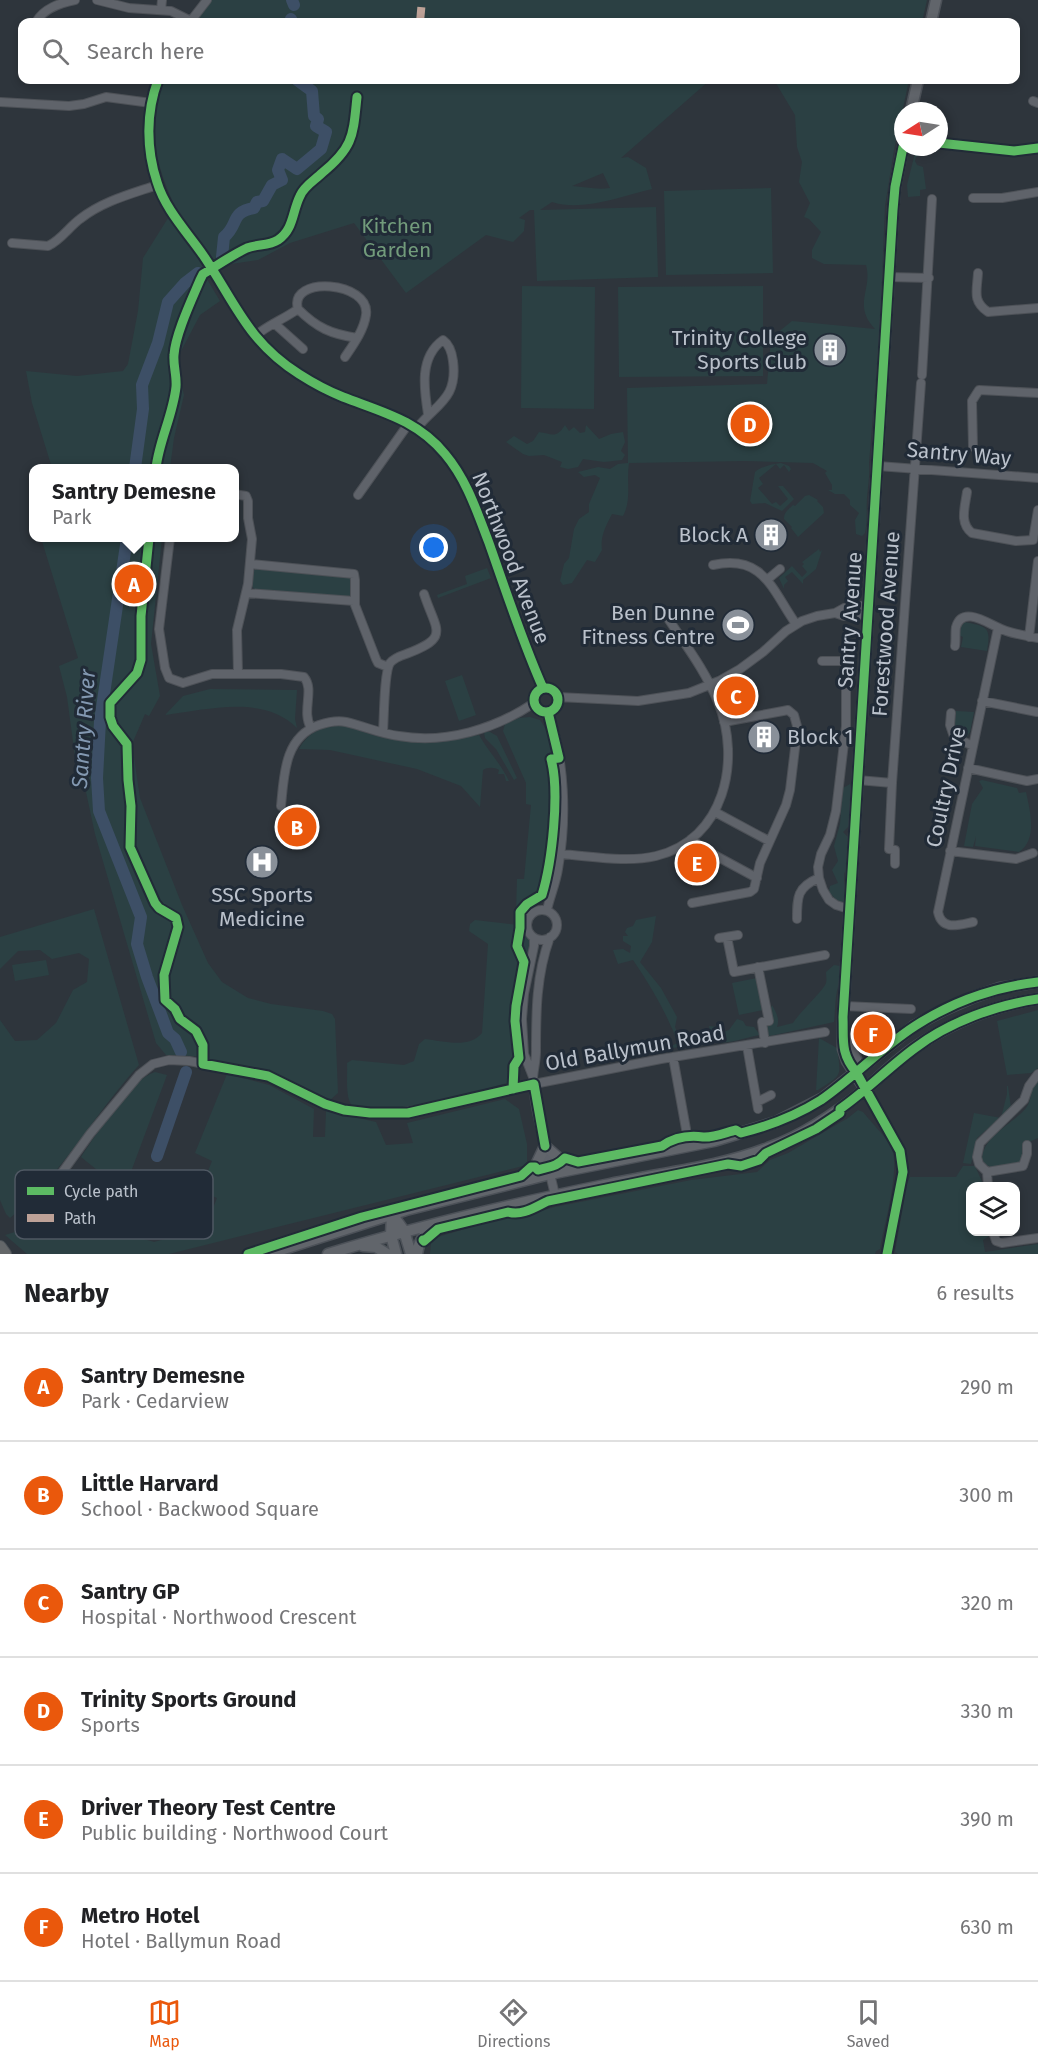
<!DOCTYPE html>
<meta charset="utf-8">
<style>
:root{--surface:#fff;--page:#f2f2f2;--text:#202124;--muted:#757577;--line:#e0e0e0;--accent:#ea580c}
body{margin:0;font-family:"Fira Sans",sans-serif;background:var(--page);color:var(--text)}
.controls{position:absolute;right:18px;bottom:18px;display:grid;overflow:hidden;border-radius:12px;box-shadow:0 3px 9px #0003}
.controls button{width:54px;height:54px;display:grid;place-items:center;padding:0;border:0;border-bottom:2px solid var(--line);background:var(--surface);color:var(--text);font:30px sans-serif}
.compass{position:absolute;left:894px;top:102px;width:54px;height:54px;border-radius:50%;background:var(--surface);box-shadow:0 3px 9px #0003;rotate:258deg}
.you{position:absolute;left:434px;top:548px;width:21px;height:21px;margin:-15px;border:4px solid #fff;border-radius:50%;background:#1a73e8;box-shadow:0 0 0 9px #1a73e833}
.badge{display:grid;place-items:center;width:39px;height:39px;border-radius:50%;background:var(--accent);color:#fff;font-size:20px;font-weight:700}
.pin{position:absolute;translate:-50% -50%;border:3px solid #fff;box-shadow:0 2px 6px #0006}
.popup{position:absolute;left:29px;top:464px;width:210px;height:78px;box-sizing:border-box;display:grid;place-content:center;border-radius:12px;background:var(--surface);filter:drop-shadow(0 2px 4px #0005);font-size:20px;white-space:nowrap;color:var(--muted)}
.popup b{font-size:22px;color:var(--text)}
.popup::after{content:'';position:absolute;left:50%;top:100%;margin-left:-12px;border:12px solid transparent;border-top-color:var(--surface)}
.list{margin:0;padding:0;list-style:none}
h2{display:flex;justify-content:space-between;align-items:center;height:78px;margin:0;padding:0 24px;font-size:26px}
h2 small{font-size:20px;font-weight:400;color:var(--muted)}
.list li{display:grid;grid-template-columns:39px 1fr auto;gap:18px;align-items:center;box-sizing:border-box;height:108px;padding:0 24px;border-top:2px solid var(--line)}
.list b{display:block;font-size:22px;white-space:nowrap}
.list p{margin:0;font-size:20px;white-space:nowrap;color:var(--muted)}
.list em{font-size:20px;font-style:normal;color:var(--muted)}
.icon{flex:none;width:33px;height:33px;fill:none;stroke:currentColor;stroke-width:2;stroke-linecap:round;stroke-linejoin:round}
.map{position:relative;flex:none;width:1038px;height:1254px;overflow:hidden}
.search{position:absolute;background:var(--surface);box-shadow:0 3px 9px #0003;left:18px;right:18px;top:18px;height:66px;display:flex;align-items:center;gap:15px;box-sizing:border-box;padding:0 21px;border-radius:12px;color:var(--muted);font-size:22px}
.sheet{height:726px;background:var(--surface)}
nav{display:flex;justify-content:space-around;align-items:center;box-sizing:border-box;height:84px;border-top:2px solid var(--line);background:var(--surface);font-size:16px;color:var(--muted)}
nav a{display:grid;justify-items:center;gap:3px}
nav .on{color:var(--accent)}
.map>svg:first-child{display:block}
.green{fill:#2b4043;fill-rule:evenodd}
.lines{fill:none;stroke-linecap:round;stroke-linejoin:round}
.river{stroke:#3d4f66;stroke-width:12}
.minor-casing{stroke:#4d5157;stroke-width:10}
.major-casing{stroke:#4c5158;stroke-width:13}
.highway-casing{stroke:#4b5157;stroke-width:14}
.minor{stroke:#5f636a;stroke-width:8}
.major{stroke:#61656b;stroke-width:10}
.highway{stroke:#646769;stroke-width:12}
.quiet{stroke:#bda197;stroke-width:8;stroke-dasharray:15 8;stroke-linecap:butt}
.cycleway-casing{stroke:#212b37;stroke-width:13}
.cycleway{stroke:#5cba63;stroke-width:9}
.labels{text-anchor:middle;stroke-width:6;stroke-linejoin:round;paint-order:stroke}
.park-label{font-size:21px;fill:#729b7b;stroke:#212b37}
.poi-label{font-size:21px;fill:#bac1cb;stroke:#212b37;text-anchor:end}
.street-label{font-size:21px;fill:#bac1cb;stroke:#212b37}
.water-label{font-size:22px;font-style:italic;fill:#8398b1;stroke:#212b37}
.key{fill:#212b37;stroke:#4f5863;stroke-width:1.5}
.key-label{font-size:16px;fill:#bac1cb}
</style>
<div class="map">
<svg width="1038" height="1254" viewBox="0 0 1038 1254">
<rect width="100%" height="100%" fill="#2e353c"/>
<path class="green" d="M210,0h717l-5,22h-727z
M163,80h547l-89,78 7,-1 18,11 6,21c-30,7 -70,23 -100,13l-12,8 116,-3 2,70 -121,4 -3,-71h-4l-11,8 6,2 -1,11 -11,11 -27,-7 -80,58 -52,-70 -64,20 -32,17 -40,6 -11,13 13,22 -20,14 -20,38v24l4,18 -10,43 -4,30h-118l-20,-65 -6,-32 51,5 46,-5 5,-7 10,-53 5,-53 32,-51c-21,-48 -28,-76 -12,-127zM603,173l7,15c-13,2 -25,-1 -38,-2z
M774,80h135l-15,70 -9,56 -5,124 -11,133c1,12 -1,22 -2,35 -1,13 1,20 -2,35l-3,3 -6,-2 -1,-14 4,-7 -9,-8v-5l-6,-6h-9l-7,-4h4v-5l-7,-12 2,-2 -14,-8 -68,-2 -116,2c-3,18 3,37 -6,53l-11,-2c-6,12 -12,22 -10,36l-7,12 -8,-2 -15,23 -9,2 -3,-4 4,-17 5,-6 5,-29 5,-10 10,-7v-8l11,-26 -5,-3 -11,2 -6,-5 20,-5 12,2 8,-5 10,-1 -1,-75 140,-4 4,-46 21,-17 83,8c-23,-24 -2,-40 -9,-64l-42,-1 -12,-6v-8l9,-18 -12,-13 -5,-2 6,-14 -11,-21 3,-20 -5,-15 -2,-32z
M916,149l9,1 -1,3 -8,4 -1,4 2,4 6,2 3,22 -6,1v6l-12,1 -1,-12z
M771,188l2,85 -107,2 -2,-84z
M522,286l73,1 -1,122 -73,-1z
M763,286v90l-144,1 -1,-90z
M565,425l4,6 5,-4 6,6 5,-1 1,-7 13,14 12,-5 12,-2 2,10 -4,9 4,4 -3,5 -18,2 -21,-3 -5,8 -10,2 -8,-2 2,-5 -18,-7 -15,1 -6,-2 -17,-12 8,-6 13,8 6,-3 6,-9c14,2 17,7 26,-7z
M781,463l8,3 2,3 -2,3 -5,-7 -4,4 -4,-5 -17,14 4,6 -5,4 14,16 4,-2 4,4 8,-7 -10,-13h5l11,13 -12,12 -17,-8 -13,1 -2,-3 5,-29c7,-6 18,-8 26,-9z
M809,495l9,5 -1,1 6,6 1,6 -26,24 -7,-9 1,-1 -8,-8c0,-7 4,-9 9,-14l2,1 10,-10z
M41,538h121l-11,106 9,52 -11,20 -4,-2 -13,30 8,54 42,107 26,58 14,19 26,16 23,6 52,7 9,3 3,5 3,74 -8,7 -9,-2 -21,-13 -48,-17 -59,-12 -27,-1 -10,-12 -61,-209 -12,-56 -5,1 -11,-82 -8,-31 19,-8z
M819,549l1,3 2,-2 -6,19 -13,11v4l-11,-12 -7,5 3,4 -4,4v4l-5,-11 13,-12 10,11 5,-5 -5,-6 2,-2 -2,-2z
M256,568l95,9v16l-2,4 -94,-7 -3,-4 1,-14z
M487,568l4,10 -53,20 -1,-3 30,-11 -2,-8z
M965,622c23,5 26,5 22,29l-26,-4 2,-10 -4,-2 2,-9z
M462,675l14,40 -17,6 -14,-40z
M210,689l87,1 -2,29 2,9c-34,-34 -90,-18 -132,-13l18,-19z
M956,711l18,1 -4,20 -4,6 -6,1 -6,-7z
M530,717l10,3c6,8 11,20 13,30 9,29 3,119 -10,147 -4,9 -13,13 -21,18l-6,-3 1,-33h7l7,-74 -5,-1v-21l-23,-52 2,-7 14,-6z
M344,725c12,4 24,9 36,12 34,8 65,4 99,-2 9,16 22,29 30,46h-3l-2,-7h-6l1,-4c-4,-3 -12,-3 -16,0l-3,37 -19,-21 -44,-17 -87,-19 -31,-1c10,-18 24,-23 45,-24z
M484,732h6l7,4 20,42 -3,2 -18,-31 -11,-11z
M982,780l35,8 2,5 7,-1c4,19 12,47 -7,60l-44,-6 1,-10 -3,11 -9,-1 8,-42 11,-16 -4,-7z
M850,784l2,7 -2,34 -7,7 6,6 -2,29 -3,7v30l-7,-3 -8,-9 1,-6 8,-3 -6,-13 6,-9 -4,-15 6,-22 3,-36z
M94,909l45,156c-45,49 -77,110 -129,153l-4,-4 -6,-14v-180l15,21 22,-1 19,-17 17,-33 14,-8 2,-23 -10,-6 -27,6 -12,-9 -22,1 -18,18v-32z
M656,916l-4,26 -12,20 21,26 16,29 -2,10 8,19 -24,5 19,-8c-11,-29 -27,-57 -45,-83l-15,4 -5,-14 10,-1 7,4 1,-7 -8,-5v-5h5l-3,-4 2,-4 6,-2 3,-6z
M475,920l43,5 12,15 -4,26 -6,-1c-6,29 -10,58 -4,87l-1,4 -6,5 -2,6 3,15 -55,16 -42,10h-59c-10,-9 -6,-32 -7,-45l5,-3 52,5 10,-4 5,-17 6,-5c18,2 44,10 57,-6l6,-89 -19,-13 1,-7z
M46,960l3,15 -34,6 -3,-16z
M834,965l6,1 3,9c-9,15 -7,31 -9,47l-69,15 -1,-11 8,-21c4,7 8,14 5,22l16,-4c6,-10 31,-33 33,-40 1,-4 0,-7 0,-11z
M757,978l6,32 -24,5 -7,-32z
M1038,1010v58l-7,5 -24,2 -10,-54z
M737,1019l6,2 3,5 8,1 6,8c-15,2 -35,12 -49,5l-2,-14 8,1 6,5 6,-2z
M819,1038l18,10c4,29 6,26 -19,42h-2z
M155,1072l12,3 -35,94 15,13 -8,12 7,1 -4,39 2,5 10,3 51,-14 12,-30 -17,-7 12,-30 -17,-8 32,-79 42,11 45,24 -1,28h12l1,-26 50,11 10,23 27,-2 -6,-20 98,-24 14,10 8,35v18l-4,4 -354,88h-142l-22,-19 86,-26 21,-27 -31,-25c16,-23 48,-77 74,-85z
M1038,1078v60l-11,5 -7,21 -29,4 -9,-7c-1,-24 30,-36 44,-53 7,-9 4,-23 12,-30z
M1007,1086h1l3,22 -34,30 -6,26 -8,-1 11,-50 27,5 6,-24z
M858,1110l5,2c7,9 26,28 29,37 8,22 -8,76 -12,100l-4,2 -1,3h-445l1,-11 7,-6 66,-20 12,1 39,-11 136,-27 66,-8 13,-12 18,-7 60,-35z
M963,1166h12l9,20h-14v46h19v4l-6,4 2,12 53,-8v10h-140l-3,-2 12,-68 3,-7h46z"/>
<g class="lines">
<path class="river" d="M292,0l2,5
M291,19l1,3
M222,257l2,-20c15,-12 6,-25 30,-29l3,-6 6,-1 9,-16 10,-5 -4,-10 4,-11 15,10 24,-20 5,-17 -10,-6 2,-7 -4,-3 -2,-25 -15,-11
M135,468l8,-59 -1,-24 16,-42 10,-41 17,-19 13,-10
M127,538l-27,183 -3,57 2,33 42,106 -4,27 10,33 21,56 7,6 6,13
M157,1156l29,-84"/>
<defs>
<path id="minor" d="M97,0l32,8 42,3 20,10
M161,10l1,-10
M36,22c8,-14 24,-19 39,-22
M190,22l17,-22
M158,80c-12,32 -12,69 -1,102 8,27 30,50 46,73 32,47 44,86 96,119 14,9 29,17 44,23 39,15 74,23 102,57 22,26 32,58 44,89 17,48 33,98 54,145
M1033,101l5,2
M0,102l69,4 15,-2 22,-7 45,6
M939,143l75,8 24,-3
M973,198h29l36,-6
M12,243l36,3c13,-6 21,-19 32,-27 23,-18 51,-25 77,-34
M978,273c-1,18 -6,28 10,39l50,-4
M889,277l40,1
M275,324l28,25
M255,336c13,-11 29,-17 43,-27
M345,357c8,-12 19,-27 21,-42 5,-34 -78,-40 -68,-6 19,19 33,25 59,29
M922,375l10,-176
M417,428c19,-24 41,-29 36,-67 -1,-8 -3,-16 -10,-21 -24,17 -19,49 -15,74
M973,447l-1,-46 7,-11 59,3
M878,466l160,12
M967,492c-2,15 -8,31 5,41l44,8 17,-1 5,-30
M234,494l12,2 2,5v17l4,21 -4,45 -11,46 1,43
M358,495l51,-72
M170,538l-11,91 6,39 4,10 14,5 29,-9h69l23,3c11,13 -3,34 7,51
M250,564l104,10 1,6v25l21,54 2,4 10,4
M713,565c51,-11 59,25 83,59
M768,579l12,-10
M246,593l108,8
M835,613l9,3 25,-2
M1029,637l9,-76
M955,646c1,-6 0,-14 1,-19 6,-21 30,-5 41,0 11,6 28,9 41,11
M822,661h24v65l-10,85 -6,24 -9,19 -3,13 1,11 4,12 6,10 7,5 13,4
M534 700a12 12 0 1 1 24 0a12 12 0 1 1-24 0Z
M558,697l80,4 51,-8 30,-12 21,-12 23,-17 23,-21 16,-10 15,-5 18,-3 9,-5 25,-3
M982,701l55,11
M951,713l-1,12 4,12 19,9
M383,732c1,-13 1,-60 7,-69 4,-5 10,-7 16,-9 45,-17 30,-23 18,-60
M968,768l59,13 11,-2
M858,780l34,3
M281,806c3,-30 3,-69 38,-81 9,-3 18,-5 27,-3 18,4 35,12 53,14 47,8 96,-7 135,-33
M715,812l54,29
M691,839l16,12 50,27
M950,851l66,8 17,-6
M560,854c31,2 66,9 96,2 68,-16 86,-95 62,-154 -12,-30 -31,-55 -49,-82
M895,864v-14l-6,-1 3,-66 29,-400
M692,903l58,-11 4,-3 6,-26 26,-58 4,-15 6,-50 1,-14 -3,-11 -6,-5 -5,1 -59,11
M527 925a15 15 0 1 1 30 0a15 15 0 1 1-30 0Z
M547,910c3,-14 9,-27 11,-41 9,-50 7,-108 -10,-157
M797,919c0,-22 0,-32 22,-41
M973,922c-15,3 -31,9 -35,-10l60,-284
M550,937c-14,38 -14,76 -14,115 0,10 -3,19 -3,28 1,27 10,62 20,87l-3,7 5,21
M727,937l7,35 91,-17
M719,938l19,-3
M758,967l11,54 -7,1 3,21
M844,1006l67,3
M747,1046l11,63
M673,1057l13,72
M533,1077l-9,-23 -2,-35 2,-25 10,-48v-8
M865,1089l35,62 3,21 -16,82
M757,1102l14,-7
M545,1150l-1,18 6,6
M987,1172l36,-6 4,-12v-9
M53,1185l37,-51 49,-59 14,-11 16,-4 20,1 79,15 57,28 19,6 45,4 49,-7 96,-23 127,-25 164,-27
M988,1186l-1,-14 -8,-8 -2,-7 3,-14 44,-43 5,-14 9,-12
M993,1232l3,9 6,2 36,-5"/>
<path id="major" d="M931,22l5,-22
M911,111l7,-31
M844,1033l12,26v13
M865,1089l-18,-28 -4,-12v-32l50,-807 2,-23 8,-40
M522,1181l13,-14 10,-21 17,15 16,7
M392,1214l12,17 7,23
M392,1214l-1,21 5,19
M363,1246l13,1 11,7
M268,1254l138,-44 144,-36 164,-33 62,-19 47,-24 91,-72 30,-16 30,-13 26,-9 38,-6
M328,1254c90,-28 184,-50 277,-69 54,-12 111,-17 163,-37 37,-13 70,-36 100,-61 16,-14 31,-29 49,-41 35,-24 79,-41 121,-47
M417,1254c2,-13 7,-22 19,-28"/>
<path id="highway" d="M0,1247l5,7"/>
</defs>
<use href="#minor" class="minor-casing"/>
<use href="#major" class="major-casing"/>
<use href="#highway" class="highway-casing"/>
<use href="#minor" class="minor"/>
<use href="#major" class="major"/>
<use href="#highway" class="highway"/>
<path class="quiet" d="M420,22l2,-22"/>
<defs>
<path id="cycleway" d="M158,80c-12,32 -12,69 -1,102 8,27 30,50 46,73 32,47 44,86 96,119 14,9 29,17 44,23 39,15 74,23 102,57 22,26 32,58 44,89 17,48 33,98 54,145
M939,143l75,8 24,-3
M156,468c3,-27 17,-53 20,-81 1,-11 -3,-22 -2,-32 1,-20 18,-56 26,-75l3,-6c15,-9 29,-19 44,-26 10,-4 22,-2 31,-8 16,-11 14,-28 22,-44 4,-10 15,-16 22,-23 32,-26 31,-38 35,-76
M149,538l-8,78v44l-4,13 -27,30v14l3,9 14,18 1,36 3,26 -1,41 25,56 4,5 17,10 2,9 -14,48 1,25 10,9 5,10 16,12 7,14v19l65,12 57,28 19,6 26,3h38l126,-29 11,62
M534 700a12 12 0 1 1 24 0a12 12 0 1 1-24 0Z
M513,1089l1,-23 5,-8 -4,-37 1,-15 8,-44 -7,-16 3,-18v-16l7,-8 15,-9c10,-33 18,-103 9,-136l8,-1 -11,-46
M423,1240l1,1 14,-12 70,-17c15,4 27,-5 40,-11l180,-37 13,2 18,-6 7,-7 50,-24 24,-16v-4c26,-18 49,-42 75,-61 34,-26 81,-43 123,-49
M248,1254l114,-37 159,-41 10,-9h4l3,3c12,-4 17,-2 27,-12l13,4 84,-16c13,-9 26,-11 41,-9 10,1 24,-5 33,-7l5,3c28,-7 56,-18 80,-33 33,-23 60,-52 94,-74 37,-24 79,-39 123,-44
M887,1254l16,-82 -3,-21 -44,-79c-16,-19 -12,-32 -13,-55l50,-807 2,-23 8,-40"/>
</defs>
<use href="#cycleway" class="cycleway-casing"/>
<use href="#cycleway" class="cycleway"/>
</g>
<defs>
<symbol id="building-disc" viewBox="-11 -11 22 22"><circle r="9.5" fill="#899099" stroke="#212b37"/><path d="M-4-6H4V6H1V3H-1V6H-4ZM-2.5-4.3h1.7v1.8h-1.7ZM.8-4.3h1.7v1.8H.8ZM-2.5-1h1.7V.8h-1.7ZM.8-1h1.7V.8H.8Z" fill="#fff"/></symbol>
<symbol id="stadium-disc" viewBox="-11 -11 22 22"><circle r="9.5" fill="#899099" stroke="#212b37"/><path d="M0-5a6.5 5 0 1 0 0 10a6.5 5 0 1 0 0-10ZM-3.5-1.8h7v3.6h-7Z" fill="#fff"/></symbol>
<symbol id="hospital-disc" viewBox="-11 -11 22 22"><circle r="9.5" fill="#899099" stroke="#212b37"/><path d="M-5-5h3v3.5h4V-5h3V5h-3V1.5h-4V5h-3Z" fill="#fff"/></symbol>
</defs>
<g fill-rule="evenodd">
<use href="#building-disc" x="811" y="331" width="38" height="38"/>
<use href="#building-disc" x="752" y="516" width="38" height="38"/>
<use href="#stadium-disc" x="719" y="606" width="38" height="38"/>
<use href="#building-disc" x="745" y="718" width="38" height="38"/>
<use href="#hospital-disc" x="243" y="843" width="38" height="38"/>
</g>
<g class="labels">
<g class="park-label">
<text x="397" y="233">Kitchen<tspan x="397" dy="24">Garden</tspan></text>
</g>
<g class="poi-label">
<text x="807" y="345">Trinity College<tspan x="807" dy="24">Sports Club</tspan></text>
<text x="748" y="542">Block A</text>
<text x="715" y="620">Ben Dunne<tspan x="715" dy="24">Fitness Centre</tspan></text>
<text x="787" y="744" text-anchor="start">Block 1</text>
<text x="262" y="902" text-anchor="middle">SSC Sports<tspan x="262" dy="24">Medicine</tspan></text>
</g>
<g class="street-label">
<text transform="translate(959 454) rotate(5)" y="7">Santry Way</text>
<text transform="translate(511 558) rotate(69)" y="7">Northwood Avenue</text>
<text transform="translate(850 620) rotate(-86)" y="7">Santry Avenue</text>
<text transform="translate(886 624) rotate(-86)" y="7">Forestwood Avenue</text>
<text transform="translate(946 787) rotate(-78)" y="7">Coultry Drive</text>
<text transform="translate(635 1048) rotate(-10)" y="7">Old Ballymun Road</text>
</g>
<g class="water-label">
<text transform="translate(83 729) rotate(-86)" y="8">Santry River</text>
</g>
</g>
<rect x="15" y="1170" width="198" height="69" rx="9" class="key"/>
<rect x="27" y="1187" width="27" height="8" fill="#5cba63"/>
<rect x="27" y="1214" width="27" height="8" fill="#bda197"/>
<g class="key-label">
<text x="64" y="1197">Cycle path</text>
<text x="64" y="1224">Path</text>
</g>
</svg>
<div class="controls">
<button><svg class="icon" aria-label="layers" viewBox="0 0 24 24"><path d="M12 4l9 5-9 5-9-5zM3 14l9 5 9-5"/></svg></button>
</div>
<svg class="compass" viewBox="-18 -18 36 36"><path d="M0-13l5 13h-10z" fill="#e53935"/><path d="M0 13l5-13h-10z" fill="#757577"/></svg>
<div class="you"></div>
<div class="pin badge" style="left:134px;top:584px">A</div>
<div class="popup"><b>Santry Demesne</b>Park</div>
<div class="pin badge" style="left:297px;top:827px">B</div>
<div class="pin badge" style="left:736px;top:696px">C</div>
<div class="pin badge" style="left:750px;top:424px">D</div>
<div class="pin badge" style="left:697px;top:863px">E</div>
<div class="pin badge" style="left:873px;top:1034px">F</div>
<div class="search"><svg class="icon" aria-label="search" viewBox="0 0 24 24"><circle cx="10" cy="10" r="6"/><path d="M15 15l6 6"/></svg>Search here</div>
</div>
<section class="sheet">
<h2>Nearby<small>6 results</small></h2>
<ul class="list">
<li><span class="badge">A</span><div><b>Santry Demesne</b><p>Park · Cedarview</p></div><em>290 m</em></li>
<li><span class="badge">B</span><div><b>Little Harvard</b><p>School · Backwood Square</p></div><em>300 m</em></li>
<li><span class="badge">C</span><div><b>Santry GP</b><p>Hospital · Northwood Crescent</p></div><em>320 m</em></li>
<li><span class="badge">D</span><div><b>Trinity Sports Ground</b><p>Sports</p></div><em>330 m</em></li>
<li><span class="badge">E</span><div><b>Driver Theory Test Centre</b><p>Public building · Northwood Court</p></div><em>390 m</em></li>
<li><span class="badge">F</span><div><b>Metro Hotel</b><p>Hotel · Ballymun Road</p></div><em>630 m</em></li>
</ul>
</section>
<nav>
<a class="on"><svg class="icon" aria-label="map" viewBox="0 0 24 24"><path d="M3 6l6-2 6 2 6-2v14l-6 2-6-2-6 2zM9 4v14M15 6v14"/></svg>Map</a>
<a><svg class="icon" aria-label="directions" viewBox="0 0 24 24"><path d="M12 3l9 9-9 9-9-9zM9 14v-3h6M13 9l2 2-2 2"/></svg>Directions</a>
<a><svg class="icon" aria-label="saved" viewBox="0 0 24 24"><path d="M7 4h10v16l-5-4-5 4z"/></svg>Saved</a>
</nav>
